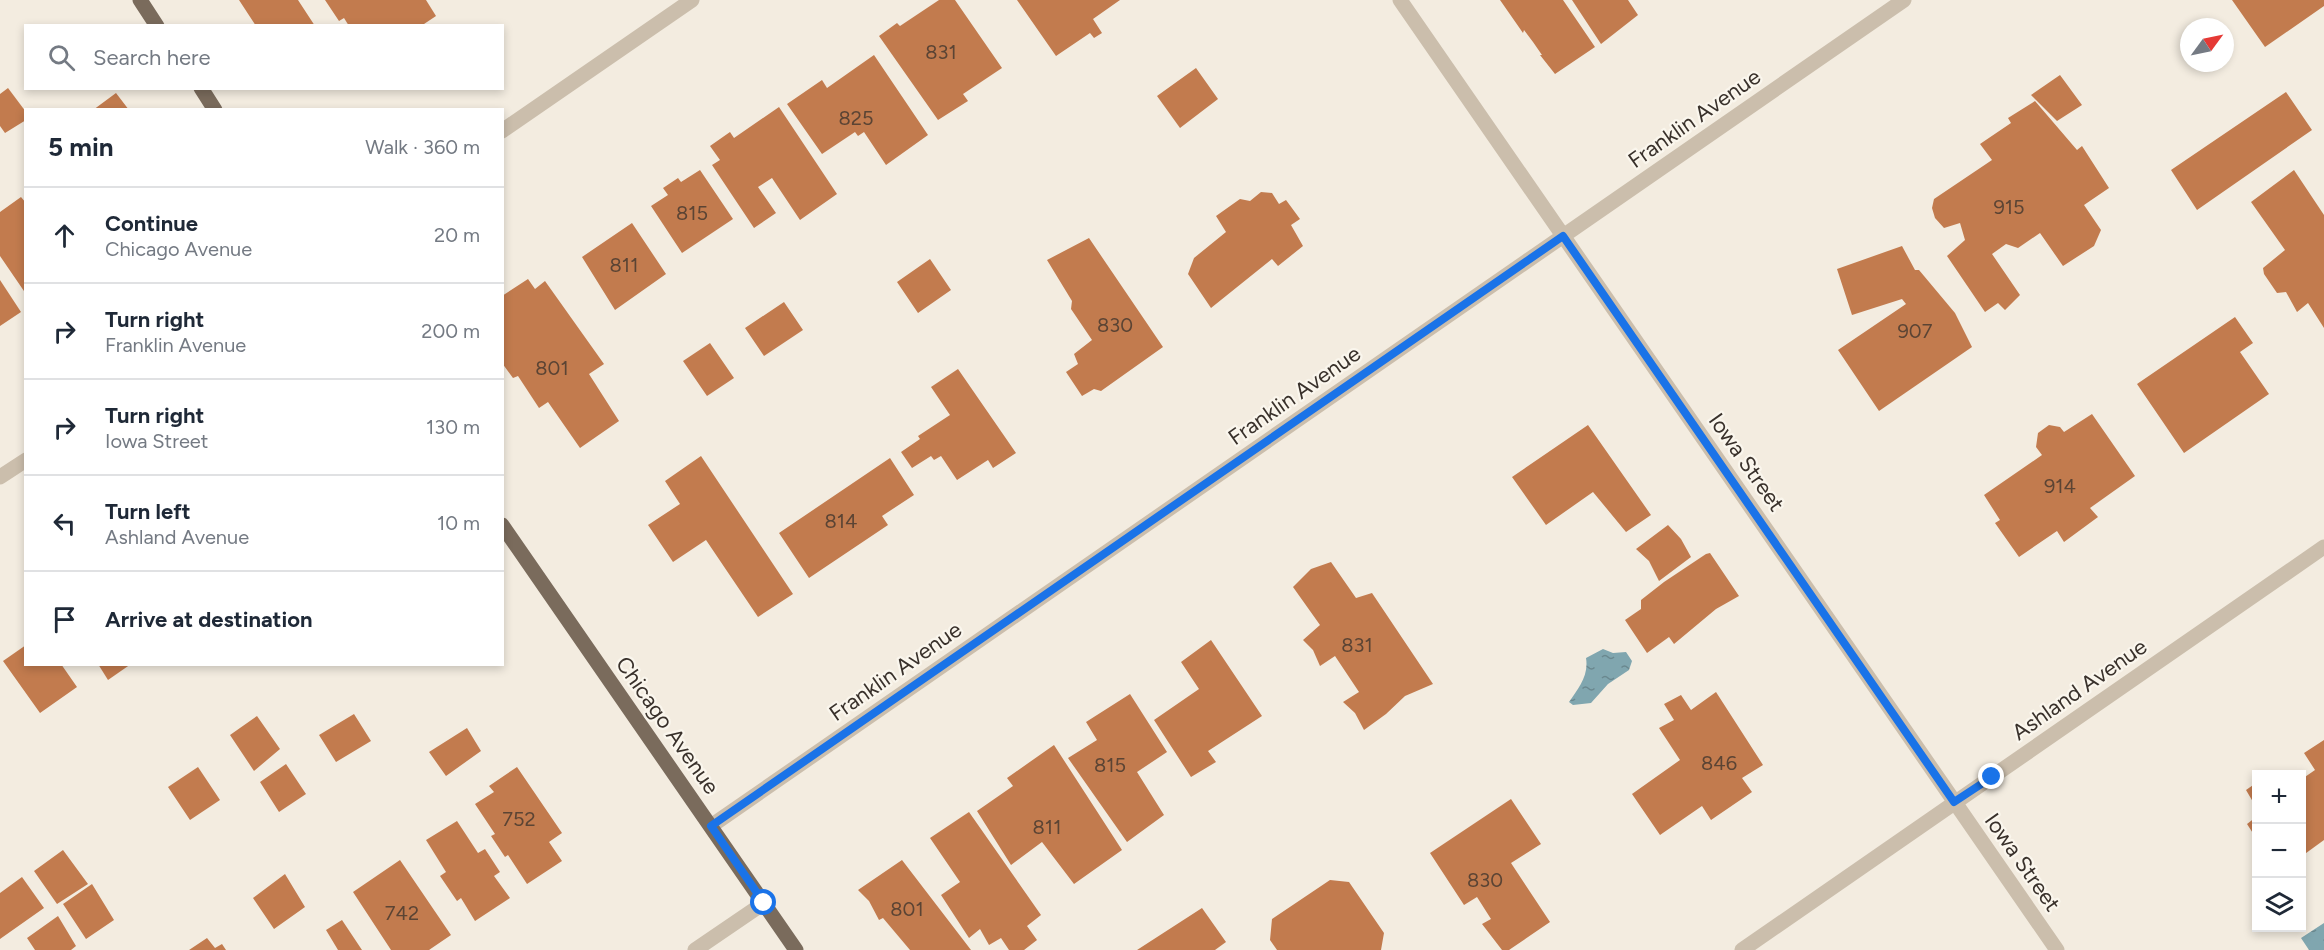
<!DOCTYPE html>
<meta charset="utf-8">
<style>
:root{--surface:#fff;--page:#f6f6f7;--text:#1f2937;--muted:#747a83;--line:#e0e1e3}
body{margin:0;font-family:Figtree,sans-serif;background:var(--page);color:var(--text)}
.controls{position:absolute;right:18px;bottom:18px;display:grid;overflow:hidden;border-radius:0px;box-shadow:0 3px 9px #0003}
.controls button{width:54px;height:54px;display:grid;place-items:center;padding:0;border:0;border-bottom:2px solid var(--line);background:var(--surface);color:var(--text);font:30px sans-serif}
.compass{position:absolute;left:2180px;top:18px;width:54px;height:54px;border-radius:50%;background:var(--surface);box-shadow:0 3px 9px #0003;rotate:57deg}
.stop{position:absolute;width:18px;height:18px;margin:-14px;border:4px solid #1a73e8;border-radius:50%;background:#fff}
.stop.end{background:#1a73e8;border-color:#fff;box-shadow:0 2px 6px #0008}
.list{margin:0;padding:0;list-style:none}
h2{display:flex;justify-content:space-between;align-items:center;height:78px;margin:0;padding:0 24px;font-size:26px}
h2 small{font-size:20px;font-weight:400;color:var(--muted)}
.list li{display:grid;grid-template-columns:39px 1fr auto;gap:18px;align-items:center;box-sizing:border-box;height:96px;padding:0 24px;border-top:2px solid var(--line)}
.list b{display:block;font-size:22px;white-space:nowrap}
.list p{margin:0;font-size:20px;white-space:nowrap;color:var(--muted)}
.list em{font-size:20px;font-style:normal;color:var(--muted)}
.icon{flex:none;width:33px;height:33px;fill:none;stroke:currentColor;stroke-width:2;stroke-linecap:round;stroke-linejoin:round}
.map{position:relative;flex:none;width:2324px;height:950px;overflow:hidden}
.search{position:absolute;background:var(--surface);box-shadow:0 3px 9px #0003;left:24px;top:24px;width:480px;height:66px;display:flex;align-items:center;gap:15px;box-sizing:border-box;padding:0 21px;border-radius:0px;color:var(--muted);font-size:22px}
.panel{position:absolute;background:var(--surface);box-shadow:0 3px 9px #0003;left:24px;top:108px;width:480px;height:558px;border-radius:0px}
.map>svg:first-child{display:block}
.water{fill:url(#water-ripples)}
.building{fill:#c27b4e}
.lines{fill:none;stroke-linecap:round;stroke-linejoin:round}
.minor{stroke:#cbbeac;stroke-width:15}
.major{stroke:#7a6b5c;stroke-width:15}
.route{stroke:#1a73e8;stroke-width:8}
.labels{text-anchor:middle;stroke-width:4.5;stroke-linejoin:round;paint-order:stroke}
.number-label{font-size:20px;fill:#5b4434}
.street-label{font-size:22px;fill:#39312b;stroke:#faf6ed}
</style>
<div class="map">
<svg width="2324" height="950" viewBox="0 0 2324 950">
<defs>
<pattern id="water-ripples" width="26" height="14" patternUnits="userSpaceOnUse" patternTransform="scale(1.5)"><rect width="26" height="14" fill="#80a6af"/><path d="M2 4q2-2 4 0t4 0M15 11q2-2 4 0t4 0" fill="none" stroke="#6a888f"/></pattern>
</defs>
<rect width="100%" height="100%" fill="#f3ece0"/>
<path class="water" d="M1603,649l10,4 13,-1 6,9 -3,9 -21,14 -17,19 -18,2 -4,-3c9,-13 20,-26 17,-44z
M2324,923v27h-15l-8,-12z"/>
<path class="building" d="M239,0h59l17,26h-59z
M325,0h101l10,16 -15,10h-72l-5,-8 -5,3z
M939,0h16l47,68 -39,26 5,7 -30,19 -59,-84 18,-13 3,3z
M1017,0h103l-27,19 9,14 -8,5 -4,-5 -34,23z
M1500,0h63l32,47 -40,27 -15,-19h2l-9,-13 -9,-12 -1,3z
M1572,0h56l10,15 -37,29z
M2232,0h92v6l-59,41z
M874,55l54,80 -42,30 -22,-33 -6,4 -3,-4 -33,22 -35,-50 35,-24 5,8z
M1196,68l22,31 -38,29 -23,-32z
M2060,75l22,30 -25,16 -26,-26z
M8,88l18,24v8l-21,13 -5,-7v-32z
M2286,92l26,38 -115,80 -26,-40z
M116,93l13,17h-36z
M2035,101l42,49 5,-4 27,42 -25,17 17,25 -7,16 -31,20 -23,-33 -22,15 -12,-4 -14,10 28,41 -15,15 -7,-7 -13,9 -38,-56 18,-16 -5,-17 -16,5 -9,-10 -3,-10 2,-9 58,-39 -12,-16 31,-21 -3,-5z
M779,107l58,87 -37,26 -28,-42 -14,9 18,26 -22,15 -42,-63 8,-5 -10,-14 20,-14 4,6z
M700,170l33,49 -51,34 -31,-47 17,-11 -5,-7 15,-10 3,4z
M2294,170l30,45v113l-16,-25 -11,9 -11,-20 -9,1 -13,-19 -1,-6 22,-18 -34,-48z
M1261,192l11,1 7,11 7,-4 14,19 -9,6 12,21 -25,20 -6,-7 -61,49 -23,-34 6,-16 32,-26 -10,-16 24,-17 10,2z
M21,197l5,6v91l-26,-38v-44z
M632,223l34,51 -51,36 -33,-53z
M1089,238l74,109 -62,44 -7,-2 -12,7 -16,-24 12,-8 -4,-10 18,-14 -21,-31 1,-8 -25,-41z
M1902,246l13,24h4l36,43 17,34 -93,64 -41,-61 68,-46 -4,-5 -50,16 -15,-46z
M930,259l21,31 -33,23 -21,-31z
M528,279l7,10 10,-8 59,83 -15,10 30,47 -39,27 -32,-46 -9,6 -21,-32 -5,2 -11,-15v-67z
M0,280l21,32 -21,14z
M784,302l19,28 -39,26 -19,-28z
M2235,317l18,26 -13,9 29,42 -85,59 -47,-69z
M710,343l24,35 -27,18 -24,-35z
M958,369l58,84 -23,15 -5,-8 -31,20 -16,-24 -7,4 -3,-4 -19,12 -11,-16 19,-13 -2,-3 32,-21 -19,-28z
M2092,414l43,62 -45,32 8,9 -34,25 -7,-11 -38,26 -24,-34 5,-3 -16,-25 58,-40 -6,-8 2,-14 11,-8 11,2 4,5z
M1588,425l63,90 -25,17 -33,-40 -47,33 -34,-48z
M701,456l92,138 -35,23 -52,-77 -33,22 -25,-37 32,-21 -15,-23z
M890,458l24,37 -32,21 6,9 -79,53 -30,-45z
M1668,525l13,14 10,18 -32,24 -10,-20 -13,-12z
M1710,553l29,43 -23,13 -42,35 -5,-7 -22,16 -22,-33 16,-11v-9l23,-18 42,-28z
M1331,562l25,36 16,-5 61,91 -28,12 -19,18 -22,16 -9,-17 -12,-11 16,-10 -24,-36 -15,10 -7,-16 -10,-10 17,-15 -27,-38 18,-18z
M1211,640l51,76 -54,35 8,11 -25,15 -37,-57 45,-31 -18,-27z
M26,645v19h35l16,23 -37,26 -37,-52z
M98,664h33l-23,16z
M1716,692l47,73 -21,13 10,14 -41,28 -9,-14 -42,29 -28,-41 48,-34 -21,-32 15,-8 -10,-16 17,-9 10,15z
M1130,694l37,58 -30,20 27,43 -37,27 -59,-84 29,-18 -11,-18z
M354,714l17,27 -35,21 -17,-27z
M257,716l23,33 -26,22 -24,-36z
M467,728l14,23 -35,25 -17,-24z
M2324,740v100l-22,16v-77l13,-9 -11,-17z
M1054,745l68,105 -48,34 -32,-42 -31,23 -34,-54 36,-25 -6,-8z
M286,764l20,30 -27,18 -19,-30z
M198,767l22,33 -30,20 -22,-33z
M517,767l45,66 -13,9 13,19 -35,23 -19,-29 -3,2 -14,-21 4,-2 -20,-30 19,-12 -5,-6z
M2256,783v24l-10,-17z
M1511,799l30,45 -30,19 39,59 -41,28h-7l-20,-26 9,-5 -14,-22 -13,8 -34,-52z
M969,812l72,103 -14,11 10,14 -13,10h-15l-8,-12 -12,7 -9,-16 -11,9 -28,-43 19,-13 -30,-44z
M2256,817v21l-9,-14z
M457,821l21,32 7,-4 15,23 -6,4 16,22 -35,23 -14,-23 -4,3 -17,-25 6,-4 -20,-32z
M63,850l25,34 -31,20 -23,-33z
M400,860l51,75 -22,15h-38l-38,-58z
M902,860l69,90h-61l-27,-32 -4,2 -10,-19 -11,-11z
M285,874l20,33 -31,22 -21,-31z
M22,877l22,31 -44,31v-46z
M1330,880l19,2 35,51 -3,17h-104l-7,-10 2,-21z
M92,884l22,36 -28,19 -23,-35z
M1202,908l24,34 -11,8h-78z
M58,916l18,30 -5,4h-36l-8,-12z
M342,920l20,30h-24l-12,-20z
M207,938l8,10 7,-4 4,6h-37z"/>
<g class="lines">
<path class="minor" d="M1400,0l657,950
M502,131l190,-131
M0,477l26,-17
M711,826l1193,-826
M695,950l69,-47
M1742,950l582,-403"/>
<path class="major" d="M140,0l17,26
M201,88l14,22
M502,525l294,425"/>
</g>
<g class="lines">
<path class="route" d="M764,903l-53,-77 852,-590 391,566 38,-25"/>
</g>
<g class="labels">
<g class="number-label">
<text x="941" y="59">831</text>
<text x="856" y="125">825</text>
<text x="2009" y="214">915</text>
<text x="692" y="220">815</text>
<text x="624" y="272">811</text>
<text x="1115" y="332">830</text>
<text x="1915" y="338">907</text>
<text x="552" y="375">801</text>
<text x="2060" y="493">914</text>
<text x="841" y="528">814</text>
<text x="1357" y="652">831</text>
<text x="1719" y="770">846</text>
<text x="1110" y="772">815</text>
<text x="519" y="826">752</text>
<text x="1047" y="834">811</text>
<text x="1485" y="887">830</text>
<text x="907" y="916">801</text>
<text x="402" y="920">742</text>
</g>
<g class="street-label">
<text transform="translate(1694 118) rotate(-35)" y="8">Franklin Avenue</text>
<text transform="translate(1294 395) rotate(-35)" y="8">Franklin Avenue</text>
<text transform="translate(1747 462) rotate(55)" y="8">Iowa Street</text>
<text transform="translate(895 671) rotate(-35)" y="8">Franklin Avenue</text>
<text transform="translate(2079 689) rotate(-35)" y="8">Ashland Avenue</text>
<text transform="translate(668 725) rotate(55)" y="8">Chicago Avenue</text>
<text transform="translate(2023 862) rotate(55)" y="8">Iowa Street</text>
</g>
</g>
</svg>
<div class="controls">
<button>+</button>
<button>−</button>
<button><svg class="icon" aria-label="layers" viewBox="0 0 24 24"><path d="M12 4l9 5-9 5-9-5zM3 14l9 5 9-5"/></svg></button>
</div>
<svg class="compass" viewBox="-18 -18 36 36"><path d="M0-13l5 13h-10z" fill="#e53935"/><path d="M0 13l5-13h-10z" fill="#747a83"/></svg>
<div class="stop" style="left:764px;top:903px"></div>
<div class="stop end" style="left:1992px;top:777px"></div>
<div class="search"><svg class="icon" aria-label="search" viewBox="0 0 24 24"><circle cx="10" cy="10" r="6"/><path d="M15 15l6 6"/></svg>Search here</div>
<section class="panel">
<h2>5 min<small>Walk · 360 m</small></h2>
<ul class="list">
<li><svg class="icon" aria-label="ahead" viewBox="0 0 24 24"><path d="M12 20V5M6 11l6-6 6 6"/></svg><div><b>Continue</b><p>Chicago Avenue</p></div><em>20 m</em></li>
<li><svg class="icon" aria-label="right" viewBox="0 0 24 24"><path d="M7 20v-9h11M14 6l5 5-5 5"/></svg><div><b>Turn right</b><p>Franklin Avenue</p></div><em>200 m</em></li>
<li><svg class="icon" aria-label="right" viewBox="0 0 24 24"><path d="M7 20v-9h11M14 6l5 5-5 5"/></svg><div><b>Turn right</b><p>Iowa Street</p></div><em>130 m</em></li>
<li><svg class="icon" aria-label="left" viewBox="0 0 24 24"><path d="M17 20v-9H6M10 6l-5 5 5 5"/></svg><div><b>Turn left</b><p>Ashland Avenue</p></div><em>10 m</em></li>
<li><svg class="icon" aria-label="arrive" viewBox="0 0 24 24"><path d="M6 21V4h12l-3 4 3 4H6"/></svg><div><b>Arrive at destination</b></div></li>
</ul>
</section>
</div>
